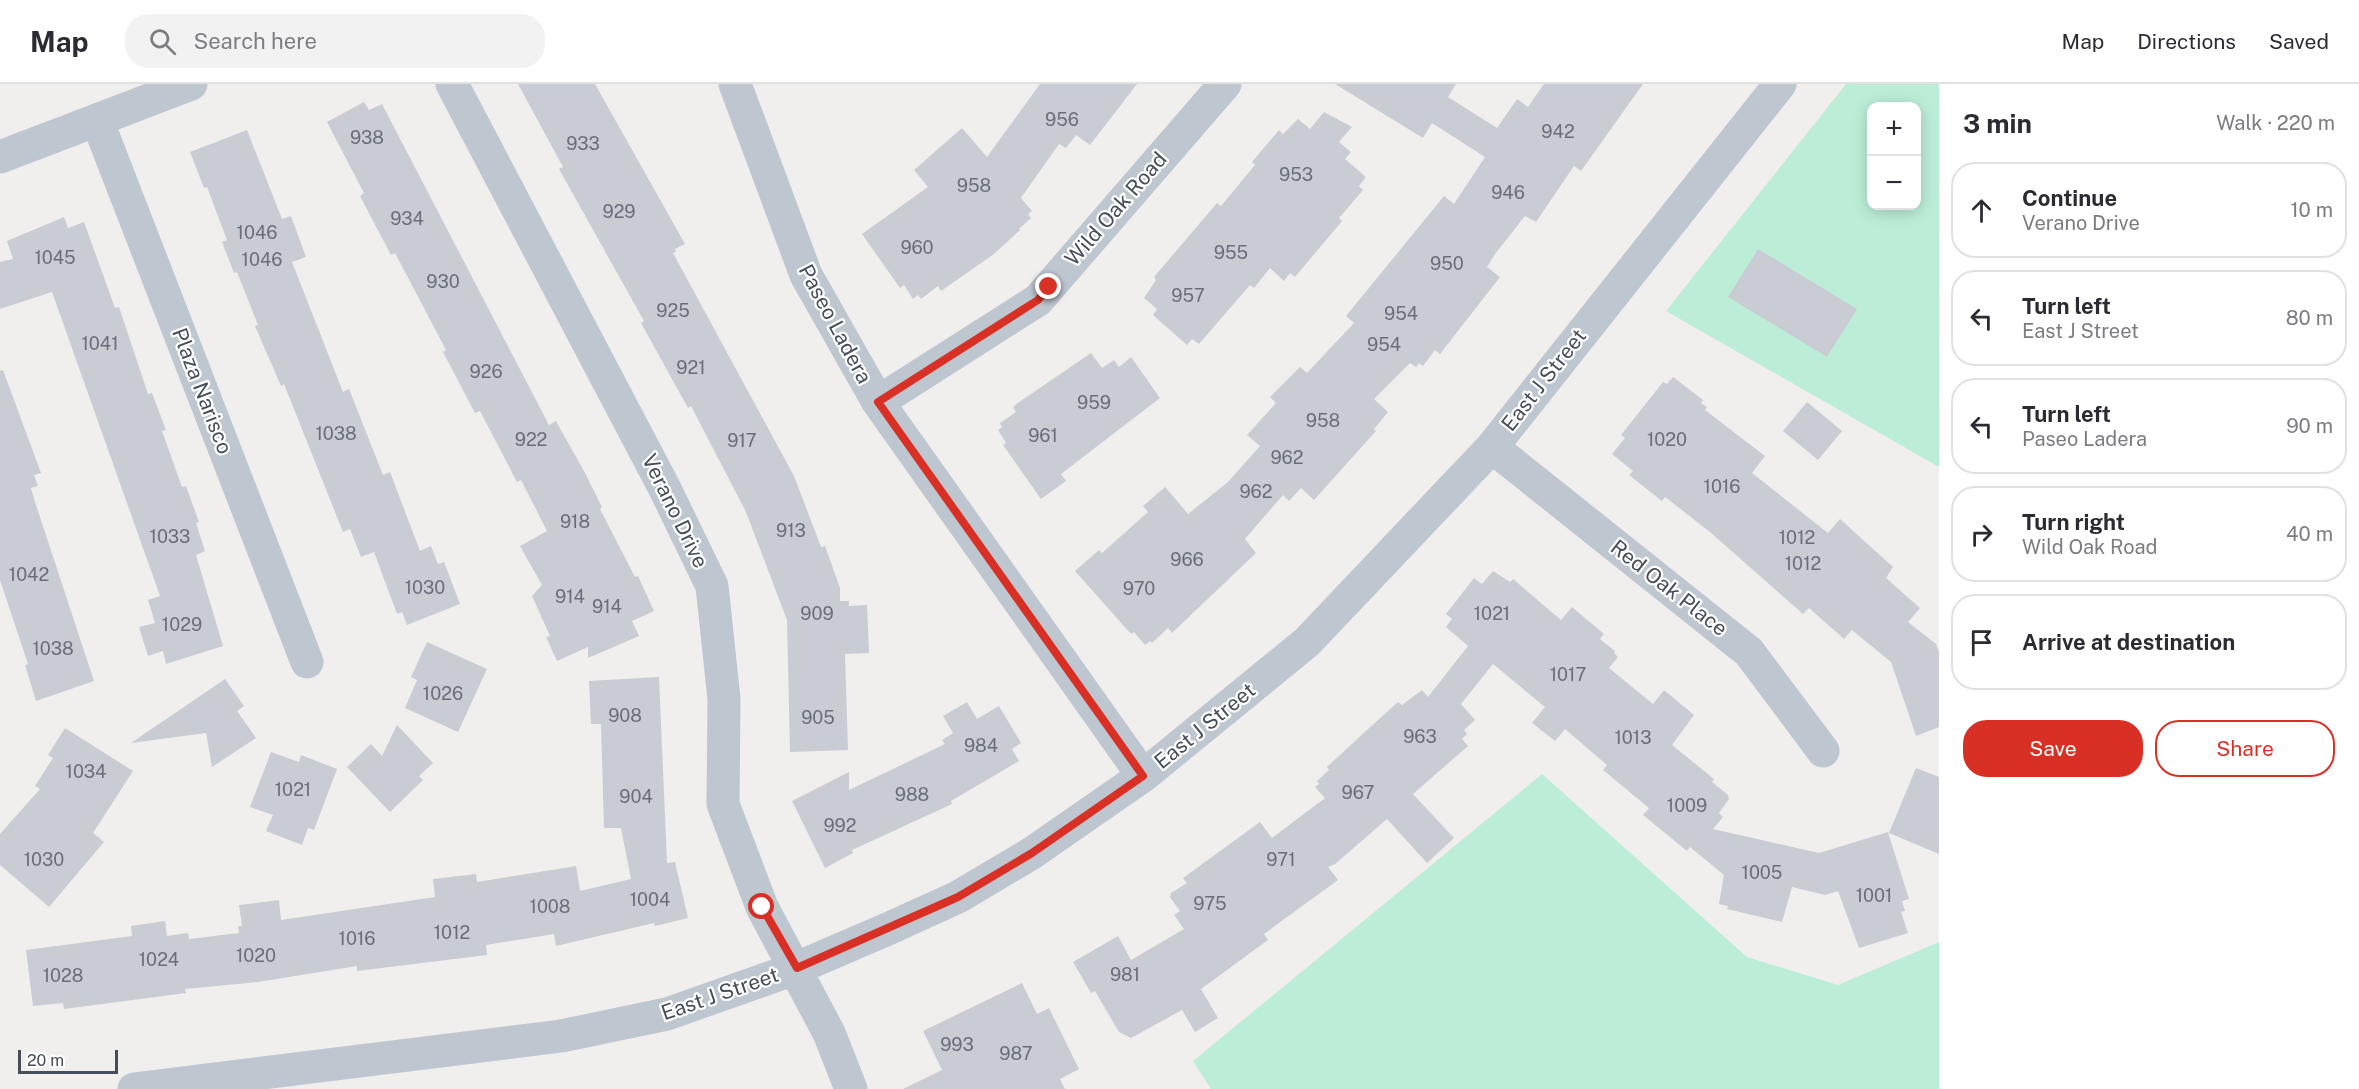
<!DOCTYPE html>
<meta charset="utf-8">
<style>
:root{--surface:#fff;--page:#f2f2f3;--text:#2b2b33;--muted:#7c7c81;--line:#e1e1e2;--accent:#d93025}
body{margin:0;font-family:"Public Sans",sans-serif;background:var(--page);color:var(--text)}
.controls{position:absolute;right:18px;top:18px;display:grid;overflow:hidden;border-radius:12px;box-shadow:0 3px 15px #0003}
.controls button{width:54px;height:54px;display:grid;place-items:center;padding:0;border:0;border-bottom:2px solid var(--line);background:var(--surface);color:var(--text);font:30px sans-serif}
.scale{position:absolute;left:18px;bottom:15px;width:100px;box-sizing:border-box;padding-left:6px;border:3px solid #464e5b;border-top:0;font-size:16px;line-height:21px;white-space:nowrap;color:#464e5b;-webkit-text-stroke:4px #fff;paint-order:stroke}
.stop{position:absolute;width:18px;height:18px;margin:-14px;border:4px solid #d93025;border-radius:50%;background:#fff}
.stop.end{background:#d93025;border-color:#fff;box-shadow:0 2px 6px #0008}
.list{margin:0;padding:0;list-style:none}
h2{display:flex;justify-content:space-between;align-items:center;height:78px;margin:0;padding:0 24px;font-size:26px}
h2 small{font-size:20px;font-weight:400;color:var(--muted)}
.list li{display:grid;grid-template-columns:39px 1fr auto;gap:18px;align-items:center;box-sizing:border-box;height:96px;margin:0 12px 12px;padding:0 12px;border:2px solid var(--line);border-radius:24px}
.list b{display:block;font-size:22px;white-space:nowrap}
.list p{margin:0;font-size:20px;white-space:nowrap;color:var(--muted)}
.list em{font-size:20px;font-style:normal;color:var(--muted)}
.actions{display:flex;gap:12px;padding:18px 24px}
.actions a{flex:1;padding:14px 0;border:2px solid var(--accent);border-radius:24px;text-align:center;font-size:21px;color:var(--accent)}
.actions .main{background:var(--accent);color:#fff}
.icon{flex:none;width:33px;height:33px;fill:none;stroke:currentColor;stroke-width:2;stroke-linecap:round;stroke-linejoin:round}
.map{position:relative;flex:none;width:1939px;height:1005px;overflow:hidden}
header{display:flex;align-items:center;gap:36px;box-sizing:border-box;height:84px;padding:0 30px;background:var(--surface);border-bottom:2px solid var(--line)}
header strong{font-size:28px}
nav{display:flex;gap:33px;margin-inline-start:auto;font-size:21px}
.search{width:420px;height:54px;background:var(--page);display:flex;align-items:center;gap:15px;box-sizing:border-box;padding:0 21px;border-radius:24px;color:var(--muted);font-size:22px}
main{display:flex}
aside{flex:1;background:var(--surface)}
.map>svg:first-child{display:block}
.green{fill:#bceed7;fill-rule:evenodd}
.building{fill:#caccd4}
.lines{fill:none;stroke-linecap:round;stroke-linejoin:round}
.minor{stroke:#bec6d0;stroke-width:33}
.route{stroke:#d93025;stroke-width:8}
.labels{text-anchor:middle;stroke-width:4.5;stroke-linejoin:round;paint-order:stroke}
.number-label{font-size:18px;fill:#676e79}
.street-label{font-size:21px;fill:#464e5b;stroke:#fff}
</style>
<header>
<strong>Map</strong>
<div class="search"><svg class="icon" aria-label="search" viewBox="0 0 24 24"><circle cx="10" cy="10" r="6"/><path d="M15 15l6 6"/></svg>Search here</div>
<nav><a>Map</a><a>Directions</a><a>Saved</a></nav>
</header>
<main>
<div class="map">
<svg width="1939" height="1005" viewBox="0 0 1939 1005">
<rect width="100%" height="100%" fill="#f1eeee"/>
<path class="green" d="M1846,0h93v383l-273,-156zM1872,22h44v100h-44z
M1542,690l205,183 91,28 101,-43v147h-728l-18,-28z"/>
<path class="building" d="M518,0h77l90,160 -10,5 1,3 -3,1 121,223 27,71 4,-1 15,42v13h9v5l18,-1 2,48 -24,1 3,96 -58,2 -3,-132 -41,-108 -55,-106 -3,2 -47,-85 3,-2 -85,-152 4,-2z
M1040,0h97l-47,61 -14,-10 -10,13 -7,-4 -38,54 11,13 -4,3 3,4 -12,11 1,1 -26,24 -53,37 -3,-5 -17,13 -3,-4 -5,4 -9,-14 -4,3 -38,-54 66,-47 -14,-17 48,-42 25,29z
M1335,0h121l-8,13 49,31 20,-29 11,8 16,-23h99l-62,87 -7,-5 -38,56 -11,-6 -30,38 -8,13 13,10 -60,77 -5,-4 -12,16 -4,-3 -3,4 -6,-4 -36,36 14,13 -14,17 2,2 -62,69 -13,-12 -12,13 -6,-6 -38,44 11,14 -84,80 -4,-5 -16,15 -2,-2 -5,4 -11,-13 -3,2 -56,-63 24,-21 3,3 46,-41 -5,-6 22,-19 23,27 40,-32 32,-36 -13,-11 29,-32 -6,-6 30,-30 7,6 47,-50 -8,-7 98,-120 10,8 31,-47 -53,-34 -9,15z
M364,18l5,8 13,-6 167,321 7,-4 29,52 17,34 -2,2 35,68 3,-1 16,35 -22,10 7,15 -51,22v-11l-31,14 -11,-24 4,-1 -18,-40 10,-11 -22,-39 27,-15 -26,-51 -4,2 -37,-71 -5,2 -32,-61 3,-2 -51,-97 -4,2 -31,-59 4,-3 -37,-71z
M1324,28l28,15 -13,15 12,10 -6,7 21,18 -7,9 4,4 -24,28 3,3 -47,56 -5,-4 -6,8 -14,-13 -16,20 -4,-3 -51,59 -7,-5 -5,6 -34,-30 4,-6 -13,-11 12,-18 -2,-3 63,-74 4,3 34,-41 -3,-3 27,-32 4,4 15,-15 12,10z
M247,46l35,89 9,-3 15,41 -14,5 51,130 6,-3 34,86 7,-3 30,79 11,-5 7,18 6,-2 16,42 -53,21 -5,-13 -5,2 -23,-62 -13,5 -11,-28 -7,3 -59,-148 -3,2 -26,-60 3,-1 -21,-53 -3,1 -12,-31 5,-2 -20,-53 -3,1 -14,-36z
M64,133l4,11 16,-6 31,86 4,-1 29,87 4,-1 14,37 -4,1 20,56 4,-1 13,36 -3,1 9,28 -9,4 27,91 -57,18 -3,-13 -15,5 -9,-29 16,-4 -7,-23 12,-4 -108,-304 -52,17v-47l13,-3 -6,-18z
M1758,165l99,60 -30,48 -99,-60z
M1091,269l11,15 12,-8 5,7 12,-10 29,41 -99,76 5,7 -25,18 -38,-54 3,-2 -8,-13 4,-3 -2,-4 16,-11 -3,-4 2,-3z
M3,286l38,103 -7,2 4,11 -7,2 5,17 58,176 -58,20 -11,-36 3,-1 -28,-84v-209z
M1673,293l30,23 -2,3 6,4 -2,3 60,46 -13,17 76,60 12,-14 53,48 -7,11 34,30 -12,14 28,22 3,8v75l-23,9 -25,-74 -39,-32 -8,9 -35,-31 -6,6 -93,-82 -45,-35 -3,4 -33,-26 4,-4 -21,-17 13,-16 -4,-3 42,-53 4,2z
M1807,318l35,29 -24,29 -35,-29z
M1493,487l17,11 3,-3 48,41 11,-13 32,27 -4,5 15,12 -1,2 4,4 -9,11 44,36 11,-14 30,25 -22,30 42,34 -2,3 16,13 1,4 -10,14 4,4 -10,12 106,24 69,-21 21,67 -7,2 3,10 -4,1 7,21 -49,15 -21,-57 -13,4 -33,-8 -10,35 -55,-13 1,-3 -9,-2 5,-29 -34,-28 -3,4 -44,-36 6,-7 -46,-38 4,-5 -42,-36 -10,12 -23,-18 13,-16 -52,-43 -32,40 14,16 -11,10 3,4 -5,5 6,7 -55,48 41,44 -27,25 -40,-44 -52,45 -7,3 10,13 -74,54 4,6 -67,49 17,29 -23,14 -13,-22 -51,28 -12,-6 -24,-41 -4,2 -18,-31 45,-26 13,24 53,-31 -10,-14 6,-4 -10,-14 1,-4 16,-10 -4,-5 77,-56 12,16 53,-40 -10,-11 4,-3 -2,-3 12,-11 -2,-3 41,-38 30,-27 4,3 20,-15 6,7 40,-51 -22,-19 6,-8 -6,-5 28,-36 8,6z
M427,558l60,27 -29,63 -53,-24 12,-28 -6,-3z
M659,593l8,186 8,-1 13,56 -33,8 -1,-3 -98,23 -2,-12 -68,11 1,10 -130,16v-5l-99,16 -73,7 1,4 -122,16 -1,-6 -30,3 -7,-56 106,-14 -1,-10 34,-5 2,15 21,-3 1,6 50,-6 -1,-7h4l-3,-21 40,-5 2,20 154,-23 -2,-18 43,-5 1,8 99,-16 4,25 51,-12 -10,-51h-17l-3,-104h-10l-2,-43z
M225,595l19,27 -7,5 19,27 -44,29 -6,-34 -75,10z
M967,618l10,17 22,-13 22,37 -9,6 7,12 -68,40 1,3 -100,46 1,3 -28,15 -33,-67 57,-29v18l96,-46 -3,-4 11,-7 -10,-17z
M397,641l36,38 -14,13 4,4 -33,32 -43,-45 24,-23 11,12z
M65,644l68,43 -40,62 11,9 -55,65 -49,-42v-31l40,-45 -5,-3 18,-28 -5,-3z
M271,668l28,10 2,-7 36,14 -23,61 -6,-2 -6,17 -36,-14 7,-16 -23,-8z
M1916,684l23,9v77l-50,-21z
M1022,899l15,31 12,-6 30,61 -19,10 5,10h-162l39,-19 -19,-39z"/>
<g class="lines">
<path class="minor" d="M452,0l213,405 47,97 12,113 -1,105 39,103 67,126 22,56
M735,0l71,191 72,127 265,374
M97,36l210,542
M0,73l191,-73
M878,318l160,-102 187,-216
M1492,363l257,205 74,99
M134,1005l427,-53 106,-22 130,-46 93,-40 68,-31 74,-44 111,-77 164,-134 185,-195 288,-363"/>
</g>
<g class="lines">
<path class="route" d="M762,823l35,61 161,-71 74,-44 111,-77 -265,-374 160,-102 11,-13"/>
</g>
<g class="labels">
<g class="number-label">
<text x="1062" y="42">956</text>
<text x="1558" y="54">942</text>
<text x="367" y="60">938</text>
<text x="583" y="66">933</text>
<text x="1296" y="97">953</text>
<text x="974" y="108">958</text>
<text x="1508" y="115">946</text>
<text x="619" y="134">929</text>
<text x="407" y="141">934</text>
<text x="257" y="155">1046</text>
<text x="917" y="170">960</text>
<text x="1231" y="175">955</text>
<text x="55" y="180">1045</text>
<text x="262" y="182">1046</text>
<text x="1447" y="186">950</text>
<text x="443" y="204">930</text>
<text x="1188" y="218">957</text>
<text x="673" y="233">925</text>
<text x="1401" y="236">954</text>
<text x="100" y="266">1041</text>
<text x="1384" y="267">954</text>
<text x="691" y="290">921</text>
<text x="486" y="294">926</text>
<text x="1094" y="325">959</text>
<text x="1323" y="343">958</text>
<text x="336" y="356">1038</text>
<text x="1043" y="358">961</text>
<text x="531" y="362">922</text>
<text x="1667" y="362">1020</text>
<text x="742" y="363">917</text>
<text x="1287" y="380">962</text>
<text x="1722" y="409">1016</text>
<text x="1256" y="414">962</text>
<text x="575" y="444">918</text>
<text x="791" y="453">913</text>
<text x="170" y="459">1033</text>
<text x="1797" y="460">1012</text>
<text x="1187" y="482">966</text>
<text x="1803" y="486">1012</text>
<text x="29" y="497">1042</text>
<text x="425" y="510">1030</text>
<text x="1139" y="511">970</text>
<text x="570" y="519">914</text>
<text x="607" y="529">914</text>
<text x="817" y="536">909</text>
<text x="1492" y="536">1021</text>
<text x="182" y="547">1029</text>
<text x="53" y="571">1038</text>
<text x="1568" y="597">1017</text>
<text x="443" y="616">1026</text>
<text x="625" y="638">908</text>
<text x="818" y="640">905</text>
<text x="1420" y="659">963</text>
<text x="1633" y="660">1013</text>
<text x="981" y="668">984</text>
<text x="86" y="694">1034</text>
<text x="293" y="712">1021</text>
<text x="1358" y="715">967</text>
<text x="912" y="717">988</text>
<text x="636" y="719">904</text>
<text x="1687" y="728">1009</text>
<text x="840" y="748">992</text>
<text x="44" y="782">1030</text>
<text x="1281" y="782">971</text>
<text x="1762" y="795">1005</text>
<text x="1874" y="818">1001</text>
<text x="650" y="822">1004</text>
<text x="1210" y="826">975</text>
<text x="550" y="829">1008</text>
<text x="452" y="855">1012</text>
<text x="357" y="861">1016</text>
<text x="256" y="878">1020</text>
<text x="159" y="882">1024</text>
<text x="1125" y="897">981</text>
<text x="63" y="898">1028</text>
<text x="957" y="967">993</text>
<text x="1016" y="976">987</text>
</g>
<g class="street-label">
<text transform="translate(1116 125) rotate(-49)" y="7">Wild Oak Road</text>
<text transform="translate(835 240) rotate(62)" y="7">Paseo Ladera</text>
<text transform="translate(1544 296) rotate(-52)" y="7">East J Street</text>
<text transform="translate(202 307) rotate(69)" y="7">Plaza Narisco</text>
<text transform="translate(675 427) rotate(64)" y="7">Verano Drive</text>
<text transform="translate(1669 504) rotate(38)" y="7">Red Oak Place</text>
<text transform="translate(1205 642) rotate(-39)" y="7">East J Street</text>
<text transform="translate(720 910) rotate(-19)" y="7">East J Street</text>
</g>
</g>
</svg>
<div class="controls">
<button>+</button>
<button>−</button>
</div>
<div class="scale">20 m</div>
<div class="stop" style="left:762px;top:823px"></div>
<div class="stop end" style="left:1049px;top:203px"></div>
</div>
<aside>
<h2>3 min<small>Walk · 220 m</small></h2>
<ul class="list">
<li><svg class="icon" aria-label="ahead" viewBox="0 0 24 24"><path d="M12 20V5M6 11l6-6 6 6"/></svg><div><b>Continue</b><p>Verano Drive</p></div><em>10 m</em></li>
<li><svg class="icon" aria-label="left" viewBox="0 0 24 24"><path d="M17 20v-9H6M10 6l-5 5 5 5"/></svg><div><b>Turn left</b><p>East J Street</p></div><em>80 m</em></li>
<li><svg class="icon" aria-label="left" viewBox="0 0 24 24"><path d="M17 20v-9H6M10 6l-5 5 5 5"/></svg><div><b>Turn left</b><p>Paseo Ladera</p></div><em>90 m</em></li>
<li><svg class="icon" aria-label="right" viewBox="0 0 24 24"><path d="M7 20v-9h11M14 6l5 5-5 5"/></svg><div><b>Turn right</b><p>Wild Oak Road</p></div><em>40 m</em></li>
<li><svg class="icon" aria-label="arrive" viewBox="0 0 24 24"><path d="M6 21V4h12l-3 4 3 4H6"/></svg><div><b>Arrive at destination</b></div></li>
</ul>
<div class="actions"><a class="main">Save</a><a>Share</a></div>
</aside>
</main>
